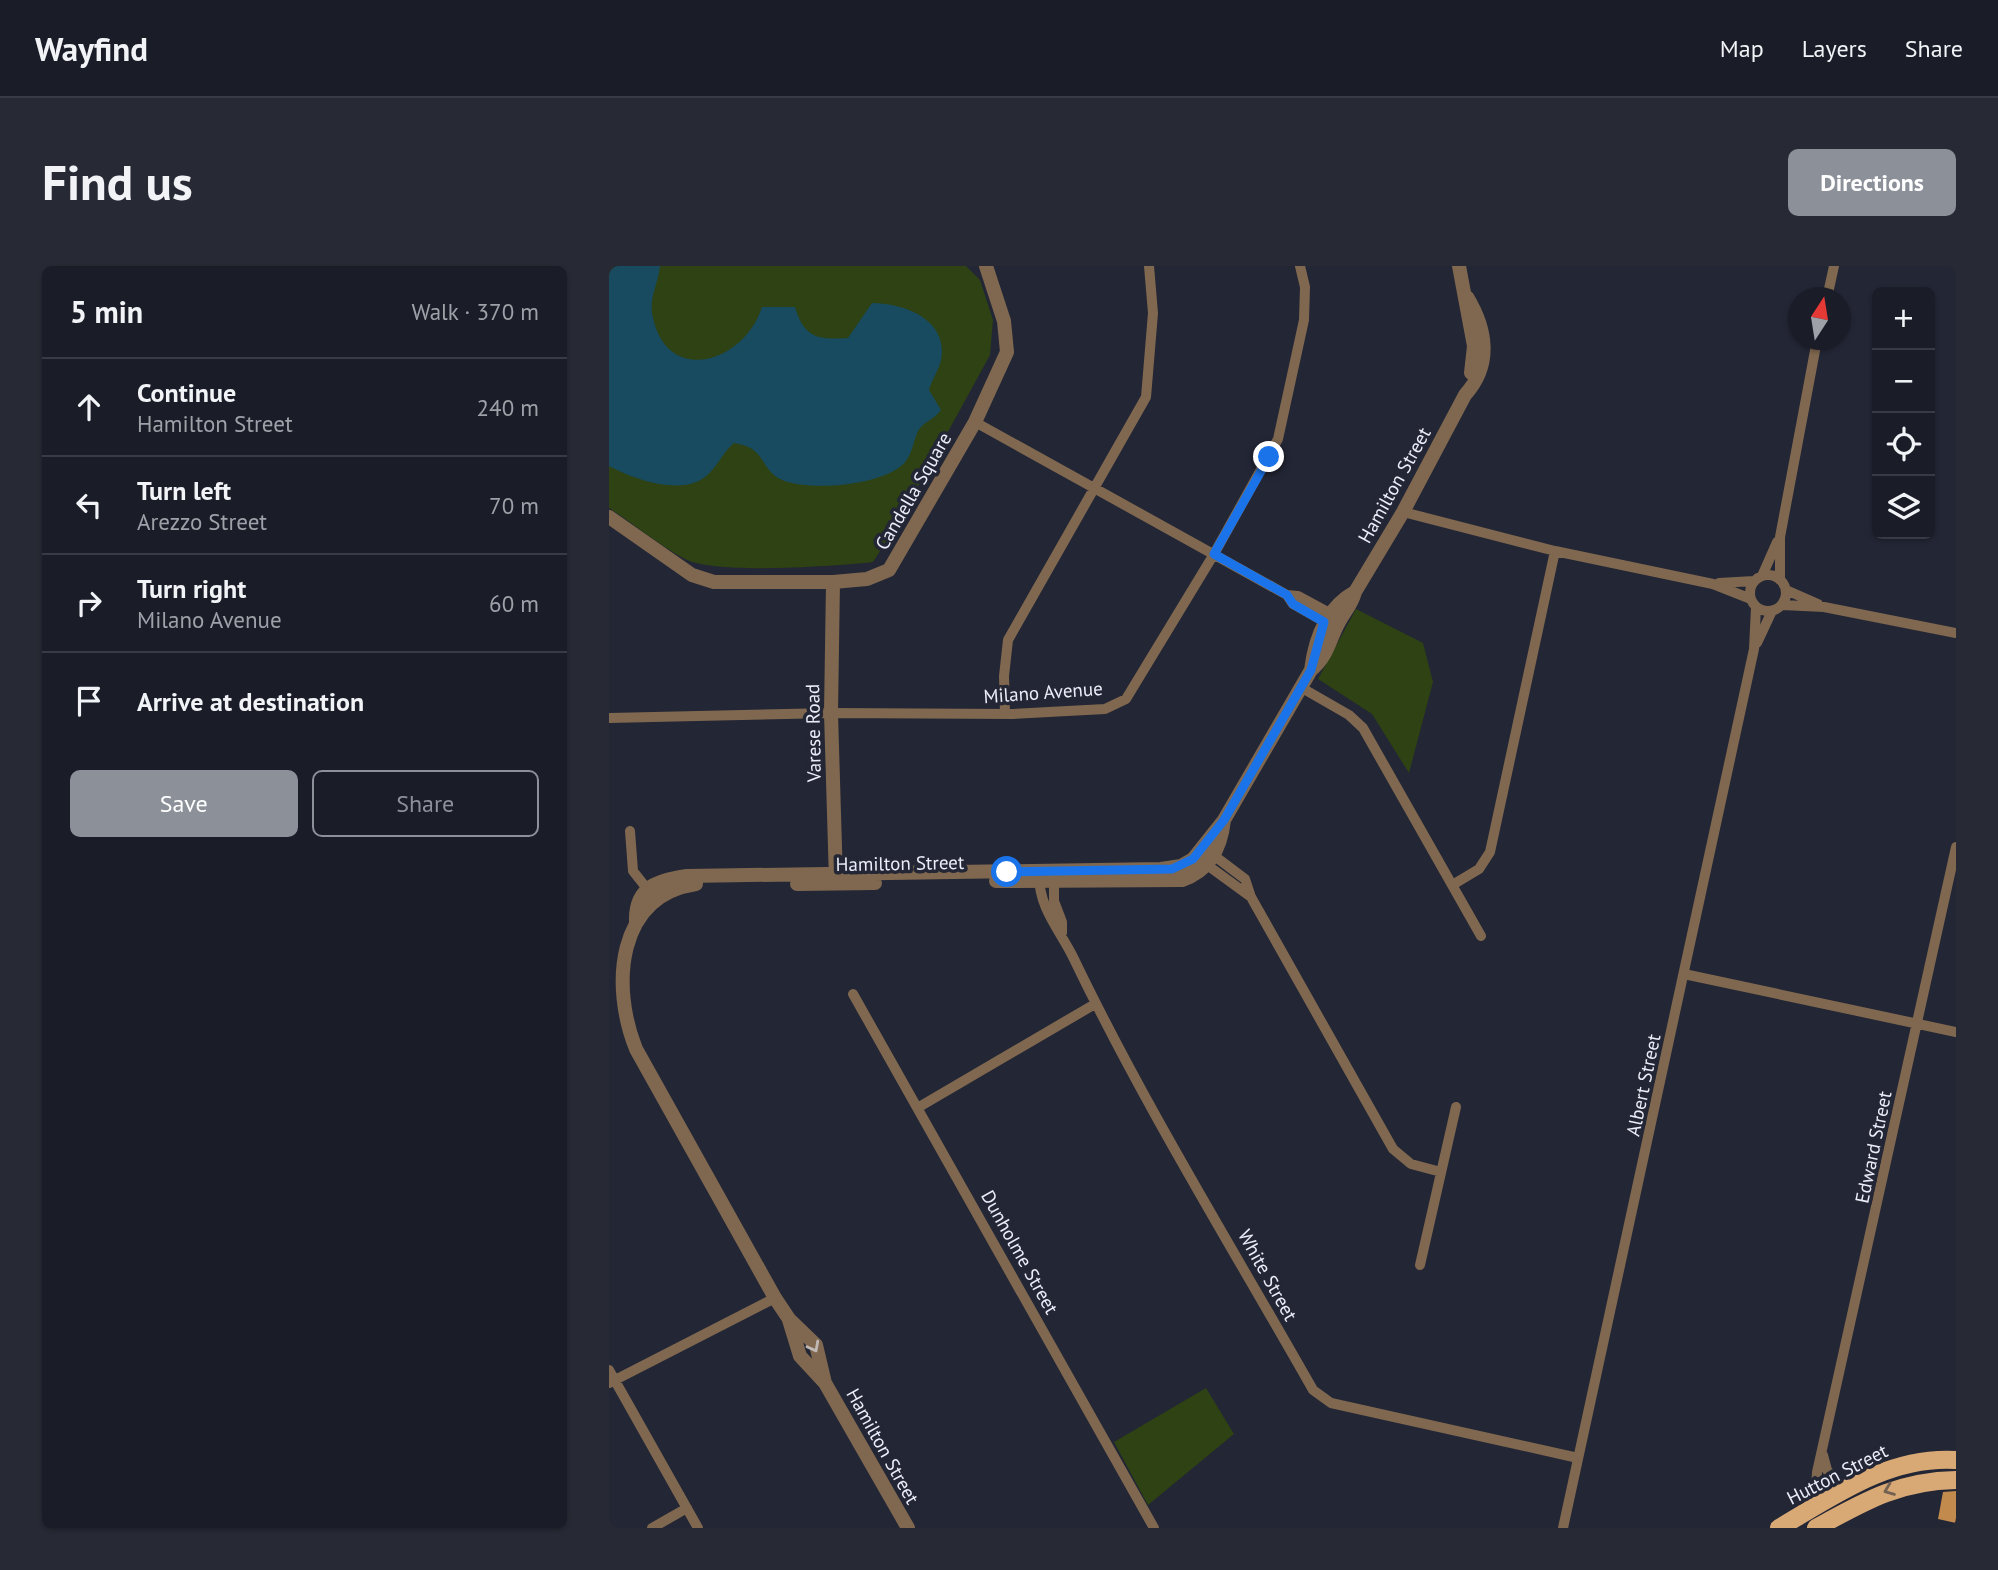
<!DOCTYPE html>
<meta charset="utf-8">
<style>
:root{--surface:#1a1c28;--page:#272934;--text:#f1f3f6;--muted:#9fa1a8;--line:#383a45;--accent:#8c9099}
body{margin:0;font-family:"PT Sans",sans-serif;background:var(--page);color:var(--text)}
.controls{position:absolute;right:21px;top:21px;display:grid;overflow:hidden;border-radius:10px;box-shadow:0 2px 5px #0004}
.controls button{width:63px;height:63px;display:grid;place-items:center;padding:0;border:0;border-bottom:2px solid var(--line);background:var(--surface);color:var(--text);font:35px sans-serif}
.compass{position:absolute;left:1179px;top:21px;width:63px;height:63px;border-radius:50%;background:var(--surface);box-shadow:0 2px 5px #0004;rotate:12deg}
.stop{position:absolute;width:21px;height:21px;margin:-16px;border:5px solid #1a73e8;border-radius:50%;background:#fff}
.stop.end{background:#1a73e8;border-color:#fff;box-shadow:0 2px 7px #0008}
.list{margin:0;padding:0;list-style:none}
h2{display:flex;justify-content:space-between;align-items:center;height:91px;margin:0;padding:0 28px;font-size:30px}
h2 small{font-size:23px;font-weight:400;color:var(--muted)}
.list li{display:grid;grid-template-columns:46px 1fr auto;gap:21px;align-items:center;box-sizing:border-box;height:98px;padding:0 28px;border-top:2px solid var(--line)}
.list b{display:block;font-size:26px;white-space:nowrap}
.list p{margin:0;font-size:23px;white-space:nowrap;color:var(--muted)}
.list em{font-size:23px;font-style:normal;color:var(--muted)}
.actions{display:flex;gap:14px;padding:21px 28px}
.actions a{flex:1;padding:16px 0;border:2px solid var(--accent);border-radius:10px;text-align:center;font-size:24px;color:var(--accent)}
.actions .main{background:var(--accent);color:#fff}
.icon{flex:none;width:38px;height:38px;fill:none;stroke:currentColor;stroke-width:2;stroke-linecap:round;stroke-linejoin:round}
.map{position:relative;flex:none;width:1347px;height:1262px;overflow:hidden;border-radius:10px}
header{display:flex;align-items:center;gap:42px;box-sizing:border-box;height:98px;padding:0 35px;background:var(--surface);border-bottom:2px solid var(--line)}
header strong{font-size:33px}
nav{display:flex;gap:38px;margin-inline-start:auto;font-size:24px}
.intro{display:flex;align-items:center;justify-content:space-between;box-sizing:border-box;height:168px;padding:0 42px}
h1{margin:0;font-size:49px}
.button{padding:18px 32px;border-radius:10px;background:var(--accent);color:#fff;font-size:24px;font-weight:700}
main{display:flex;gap:42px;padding:0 42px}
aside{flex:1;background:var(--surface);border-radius:10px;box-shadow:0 2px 5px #0004}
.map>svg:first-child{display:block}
.green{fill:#2e4213}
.water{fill:#184b5f}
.building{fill:#c28a4c}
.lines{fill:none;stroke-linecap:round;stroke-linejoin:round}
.minor{stroke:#7f684f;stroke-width:10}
.tertiary{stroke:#7f684f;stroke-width:14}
.primary{stroke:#d9a975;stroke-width:18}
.oneway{stroke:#c0b8b4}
.oneway2{stroke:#756152}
.route{stroke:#1a73e8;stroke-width:9}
.labels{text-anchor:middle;stroke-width:7;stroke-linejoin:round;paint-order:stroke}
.street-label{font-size:19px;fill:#ebedf8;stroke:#232635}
</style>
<header>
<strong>Wayfind</strong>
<nav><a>Map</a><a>Layers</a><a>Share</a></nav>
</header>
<div class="intro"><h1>Find us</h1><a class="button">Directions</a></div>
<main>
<aside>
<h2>5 min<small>Walk · 370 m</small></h2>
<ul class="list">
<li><svg class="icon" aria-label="ahead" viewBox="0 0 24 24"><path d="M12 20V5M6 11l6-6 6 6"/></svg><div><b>Continue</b><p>Hamilton Street</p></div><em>240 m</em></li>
<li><svg class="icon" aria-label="left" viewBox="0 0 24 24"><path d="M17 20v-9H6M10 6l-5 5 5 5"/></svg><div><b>Turn left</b><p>Arezzo Street</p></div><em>70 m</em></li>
<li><svg class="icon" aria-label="right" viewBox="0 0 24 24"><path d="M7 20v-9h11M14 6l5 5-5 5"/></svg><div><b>Turn right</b><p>Milano Avenue</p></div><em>60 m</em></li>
<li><svg class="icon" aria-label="arrive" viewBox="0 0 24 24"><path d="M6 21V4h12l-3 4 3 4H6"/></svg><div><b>Arrive at destination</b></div></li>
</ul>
<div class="actions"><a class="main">Save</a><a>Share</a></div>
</aside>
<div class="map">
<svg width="1347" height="1262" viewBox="0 0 1347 1262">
<rect width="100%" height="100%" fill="#232635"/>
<path class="green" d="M0,0h357l14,14 13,40 -3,35 -93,170 -24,37c-38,4 -157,13 -188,-3 -26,-14 -51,-35 -76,-51z
M747,343l67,34 10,39 -24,91 -37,-59 -54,-35z
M597,1122l28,46 -86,71 -34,-63z"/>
<path class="water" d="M0,0h51c-2,19 -12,33 -7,52 15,68 91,45 109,-11h33c9,31 23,33 53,31l24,-35c31,0 77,16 69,57 -2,10 -9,19 -12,30l12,20c-7,10 -16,10 -23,21 -4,9 -6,22 -12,30 -19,25 -102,32 -128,17 -19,-12 -12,-30 -44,-35 -12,10 -17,25 -29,34 -24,19 -72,2 -96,-11z"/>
<path class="building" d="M1347,1225v32l-18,-4 5,-27z"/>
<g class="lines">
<path class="minor" d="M1218,32l7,-32
M366,156l312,173 6,9 37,21
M794,246l152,39 158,33 38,15
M1141 327a18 18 0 1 1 36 0a18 18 0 1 1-36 0Z
M1153,310l15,-34
M1171,314v-43l37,-197
M1110,317l35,-2
M1177,324l32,14
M678,329l11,1 37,20
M1173,339l42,2 132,26
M1148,377l15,-32
M693,422l47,27 14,13 118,208
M396,448l-1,-38 4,-36 138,-243 7,-84 -4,-47
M0,452l222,-5 182,1 92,-5 21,-10 88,-145 64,-115 26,-119 1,-33 -5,-21
M21,565l3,40 19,24
M599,585l37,28 6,18 142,252 18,15 30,8
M594,596l48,35
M430,609c0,33 20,54 34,82 71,148 159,290 240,433l18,13 247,55
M445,609v26l8,21v11
M845,618l25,-15 11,-17 65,-301
M1075,708l272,58
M244,728l301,534
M310,841l176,-103
M811,999l36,-158
M0,1104l89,158
M0,1117l166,-85
M1214,1189l4,15 15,21
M1206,1241l2,-35 139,-625
M43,1262l35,-20
M954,1262l191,-879 2,-42"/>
<path class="tertiary" d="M850,0l15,80 -3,27
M0,251l83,58 22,7h119l34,-3 22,-9 86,-148 32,-70 -3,-31 -18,-55
M224,316l-2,131 5,168
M702,404c4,-32 15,-62 44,-78
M387,615l186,-1c27,-9 39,-32 42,-60
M87,618c-80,12 -85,103 -60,165l139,249 14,21 27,26 9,38
M188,618l78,-1
M27,655c-1,-34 22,-41 51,-45l474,-7 20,-3 12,-7 31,-39 87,-150c17,-14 18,-30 28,-48 6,-11 13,-18 16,-30l48,-80 62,-117c27,-30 22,-65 2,-98
M180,1054l11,36 25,27 83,145"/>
<path class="primary" d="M1170,1262c56,-33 110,-72 177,-68
M1207,1262c49,-27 83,-47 140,-48"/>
</g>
<defs><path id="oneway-chevron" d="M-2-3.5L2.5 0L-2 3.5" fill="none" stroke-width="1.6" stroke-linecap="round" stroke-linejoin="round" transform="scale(1.75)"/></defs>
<use class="oneway" href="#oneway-chevron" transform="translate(205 1081) rotate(62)"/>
<use class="oneway2" href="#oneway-chevron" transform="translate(1280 1224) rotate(159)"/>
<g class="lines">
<path class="route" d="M398,606l165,-3 21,-10 31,-39 87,-150 13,-48 -31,-18 -6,-9 -73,-41 55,-97"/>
</g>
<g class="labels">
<g class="street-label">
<text transform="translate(785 219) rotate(-61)" y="7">Hamilton Street</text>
<text transform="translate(304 225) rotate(-60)" y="7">Candella Square</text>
<text transform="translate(434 426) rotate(-4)" y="7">Milano Avenue</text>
<text transform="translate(204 467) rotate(-91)" y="7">Varese Road</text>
<text transform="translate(291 597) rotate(-1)" y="7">Hamilton Street</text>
<text transform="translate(1034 819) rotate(-78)" y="7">Albert Street</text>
<text transform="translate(1264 881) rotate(-78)" y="7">Edward Street</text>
<text transform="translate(411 986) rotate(61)" y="7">Dunholme Street</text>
<text transform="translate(659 1009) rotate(61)" y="7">White Street</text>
<text transform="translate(274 1180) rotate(61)" y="7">Hamilton Street</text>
<text transform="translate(1228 1208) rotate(-27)" y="7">Hutton Street</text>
</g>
</g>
</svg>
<div class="controls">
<button>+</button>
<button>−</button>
<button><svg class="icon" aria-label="locate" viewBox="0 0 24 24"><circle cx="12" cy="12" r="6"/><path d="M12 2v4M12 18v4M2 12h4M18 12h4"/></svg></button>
<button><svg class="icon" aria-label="layers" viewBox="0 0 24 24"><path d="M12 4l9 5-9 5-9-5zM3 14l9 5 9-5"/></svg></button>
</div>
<svg class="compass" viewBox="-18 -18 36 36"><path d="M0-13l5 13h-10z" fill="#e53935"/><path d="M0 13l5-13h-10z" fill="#9fa1a8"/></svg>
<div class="stop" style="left:398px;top:606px"></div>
<div class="stop end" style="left:660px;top:191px"></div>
</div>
</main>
